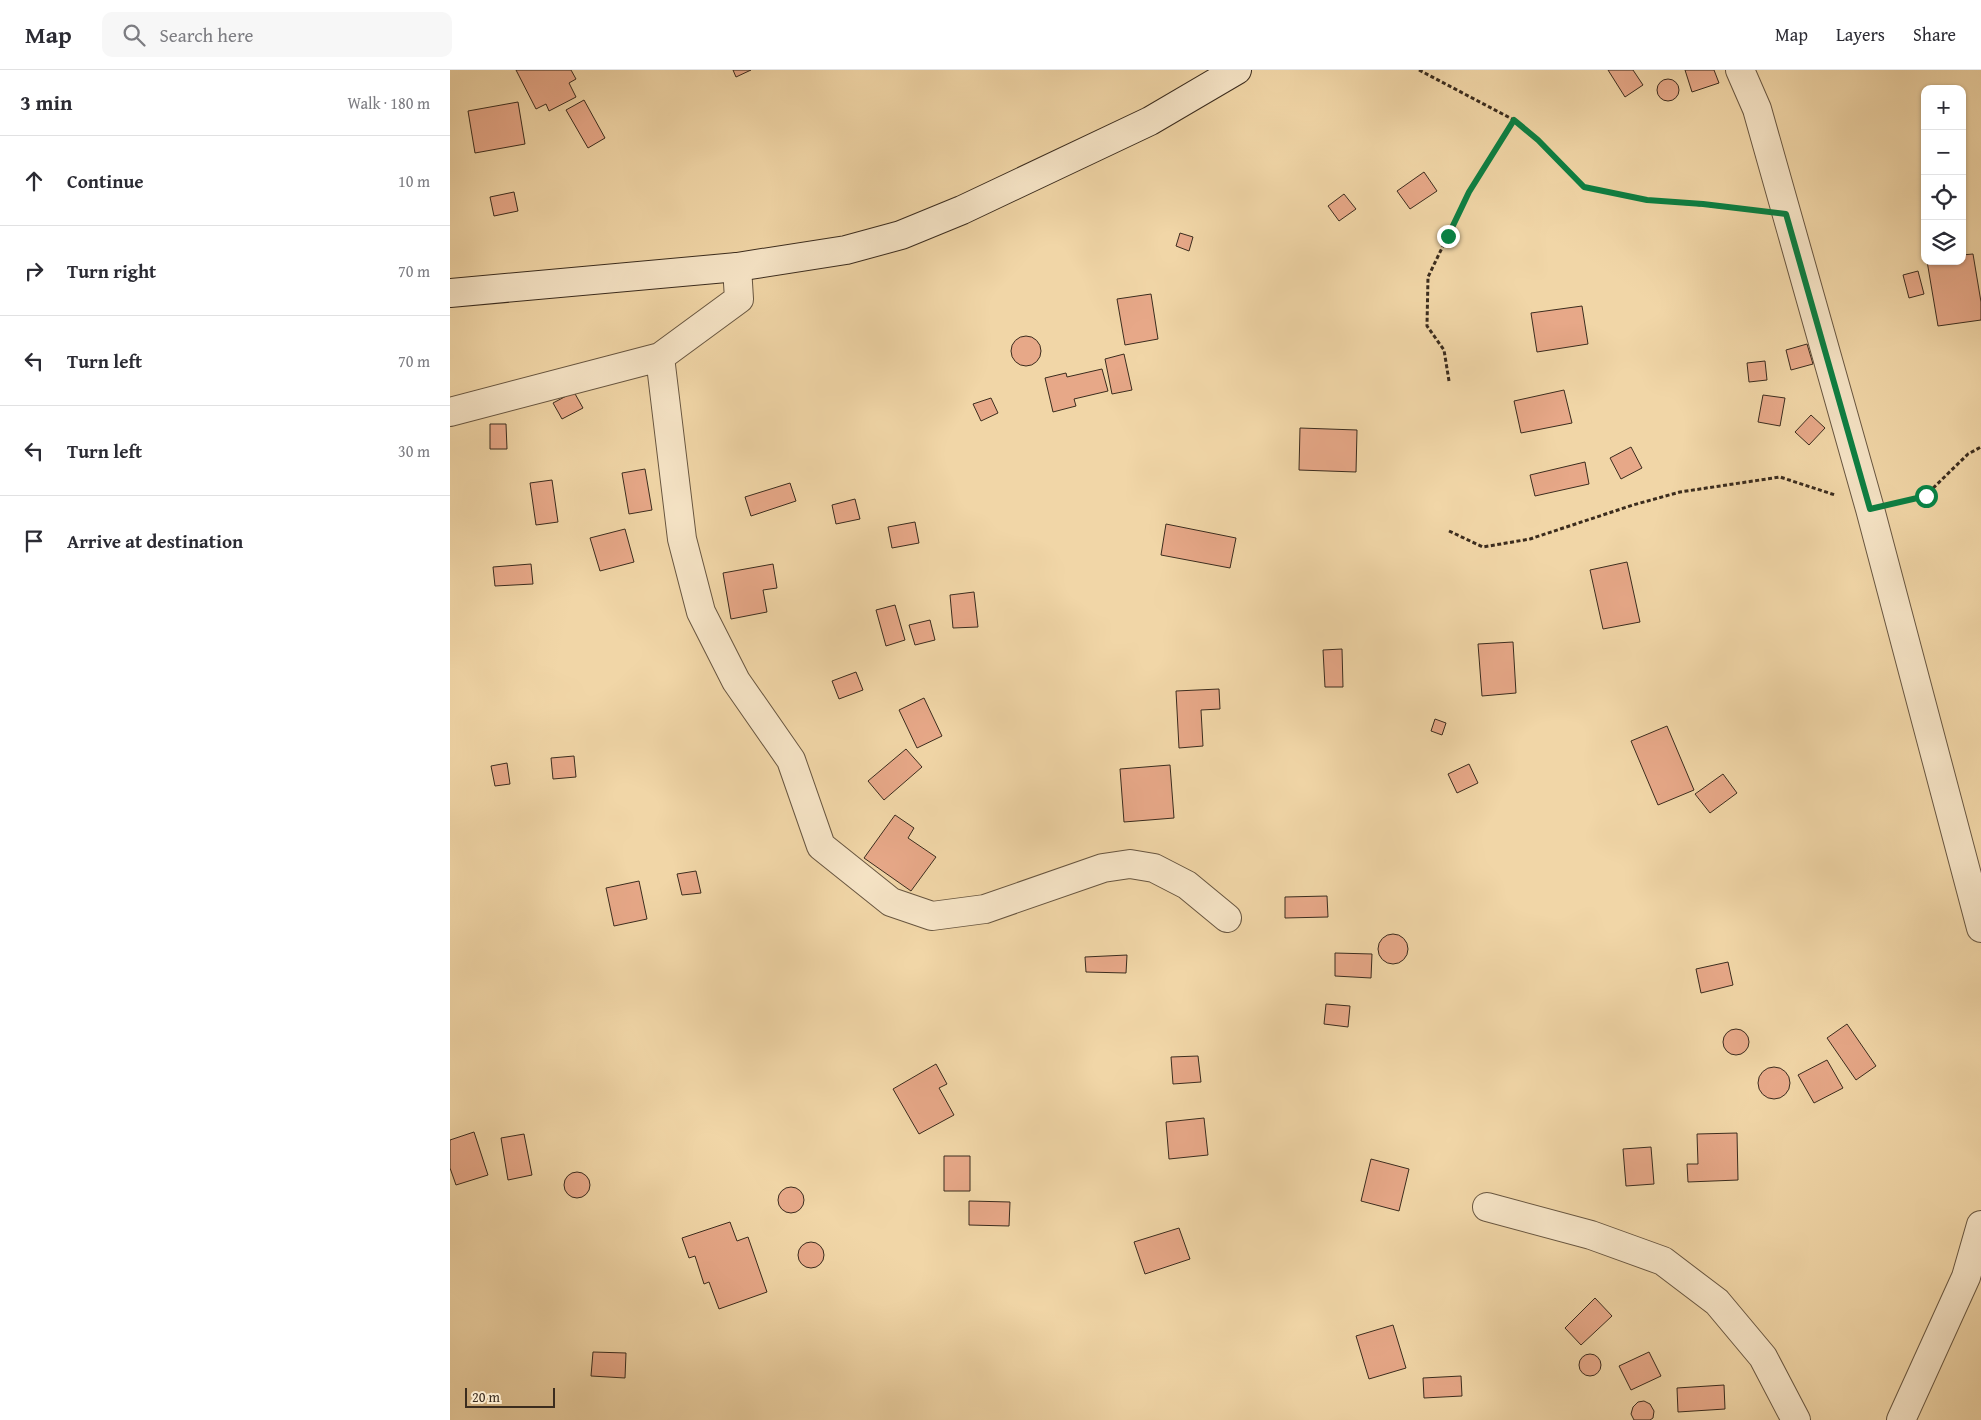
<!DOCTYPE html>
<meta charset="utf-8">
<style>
:root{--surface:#fff;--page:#f7f7f7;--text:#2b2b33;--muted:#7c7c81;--line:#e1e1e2}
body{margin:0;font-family:"Gentium Book Plus",serif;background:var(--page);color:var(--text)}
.controls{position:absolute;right:15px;top:15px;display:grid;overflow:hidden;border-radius:10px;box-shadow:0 1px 4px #0004}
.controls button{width:45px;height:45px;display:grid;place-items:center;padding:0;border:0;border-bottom:1px solid var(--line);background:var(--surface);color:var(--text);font:25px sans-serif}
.scale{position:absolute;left:15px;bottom:12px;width:90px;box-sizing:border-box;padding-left:5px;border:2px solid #3b2c1e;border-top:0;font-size:14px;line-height:18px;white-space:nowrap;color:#3b2c1e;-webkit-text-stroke:4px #f6e4c6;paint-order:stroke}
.stop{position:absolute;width:15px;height:15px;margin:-11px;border:4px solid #0b8043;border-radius:50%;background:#fff}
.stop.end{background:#0b8043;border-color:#fff;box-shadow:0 1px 5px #0008}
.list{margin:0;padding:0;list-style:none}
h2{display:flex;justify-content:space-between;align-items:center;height:65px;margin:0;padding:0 20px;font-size:21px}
h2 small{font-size:16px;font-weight:400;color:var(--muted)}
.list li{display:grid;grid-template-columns:32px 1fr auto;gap:15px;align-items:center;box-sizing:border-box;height:90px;padding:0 20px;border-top:1px solid var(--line)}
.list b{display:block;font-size:19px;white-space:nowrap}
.list em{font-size:16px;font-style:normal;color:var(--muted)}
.icon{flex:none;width:28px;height:28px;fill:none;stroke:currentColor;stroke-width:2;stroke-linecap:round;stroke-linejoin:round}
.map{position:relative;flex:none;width:1531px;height:1350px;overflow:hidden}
header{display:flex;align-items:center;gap:30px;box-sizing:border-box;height:70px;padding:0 25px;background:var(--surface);border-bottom:1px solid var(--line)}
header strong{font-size:24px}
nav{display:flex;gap:28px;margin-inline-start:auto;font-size:18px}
.search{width:350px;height:45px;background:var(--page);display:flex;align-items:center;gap:12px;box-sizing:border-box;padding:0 18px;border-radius:10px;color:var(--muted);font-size:19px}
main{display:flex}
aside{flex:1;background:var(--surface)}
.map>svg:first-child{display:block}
.building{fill:#e7a888;stroke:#3b2c1e}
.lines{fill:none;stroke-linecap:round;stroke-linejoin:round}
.street-casing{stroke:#685640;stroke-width:30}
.secondary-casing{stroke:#3b2c1e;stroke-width:30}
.path{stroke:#3b2c1e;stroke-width:3;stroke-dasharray:4 2.5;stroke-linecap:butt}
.street{stroke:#f6e4c6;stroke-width:28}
.secondary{stroke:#f6e4c6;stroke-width:28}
.route{stroke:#0b8043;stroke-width:6}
</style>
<header>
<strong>Map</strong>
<div class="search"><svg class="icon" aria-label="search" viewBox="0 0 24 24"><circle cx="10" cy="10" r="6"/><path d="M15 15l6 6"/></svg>Search here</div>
<nav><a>Map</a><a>Layers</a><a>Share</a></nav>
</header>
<main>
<aside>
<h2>3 min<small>Walk · 180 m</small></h2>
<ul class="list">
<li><svg class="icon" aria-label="ahead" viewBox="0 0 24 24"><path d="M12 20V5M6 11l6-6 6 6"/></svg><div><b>Continue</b></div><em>10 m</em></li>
<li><svg class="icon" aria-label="right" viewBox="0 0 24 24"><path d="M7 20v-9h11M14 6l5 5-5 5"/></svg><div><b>Turn right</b></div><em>70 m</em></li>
<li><svg class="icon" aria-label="left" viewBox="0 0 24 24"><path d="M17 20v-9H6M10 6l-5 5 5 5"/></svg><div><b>Turn left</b></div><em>70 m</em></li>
<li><svg class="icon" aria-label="left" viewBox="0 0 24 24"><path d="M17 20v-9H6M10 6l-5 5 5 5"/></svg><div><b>Turn left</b></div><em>30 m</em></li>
<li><svg class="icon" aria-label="arrive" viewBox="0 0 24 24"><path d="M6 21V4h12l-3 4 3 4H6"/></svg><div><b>Arrive at destination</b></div></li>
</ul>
</aside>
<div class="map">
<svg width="1531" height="1350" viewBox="0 0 1531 1350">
<rect width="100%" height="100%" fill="#f1d6a7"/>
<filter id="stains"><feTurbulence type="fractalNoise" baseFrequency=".004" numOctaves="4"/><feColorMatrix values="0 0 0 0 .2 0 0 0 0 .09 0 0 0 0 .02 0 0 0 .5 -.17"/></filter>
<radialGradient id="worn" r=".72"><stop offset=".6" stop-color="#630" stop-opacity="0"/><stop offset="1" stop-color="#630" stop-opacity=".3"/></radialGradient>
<path class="building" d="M66,0h55l5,9 -7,4 7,14 -27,14 -3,-7 -10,5z
M283,0h18l-15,7z
M1158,0h25l10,15 -18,12z
M1235,0h29l5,13 -27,9z
M1207 20a11 11 0 1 1 22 0a11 11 0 1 1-22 0Z
M134,30l21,38 -17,10 -22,-38z
M68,32l7,42 -50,9 -7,-42z
M974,102l13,19 -27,18 -13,-18z
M64,122l4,19 -24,5 -4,-19z
M894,124l12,15 -17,12 -11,-15z
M730,163l13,4 -4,14 -13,-5z
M1523,184l8,48v18l-43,6 -11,-65h35v-6z
M1468,201l6,23 -15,4 -6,-23z
M701,224l7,45 -33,6 -8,-46z
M1132,236l6,38 -51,8 -6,-39z
M561 281a15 15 0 1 1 30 0a15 15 0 1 1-30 0Z
M1357,274l6,20 -22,6 -5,-20z
M674,284l8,36 -20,4 -7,-35z
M1315,291l2,19 -18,2 -2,-19z
M652,299l6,22 -34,8 2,7 -23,6 -8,-34 21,-5 1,4z
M1114,320l8,33 -51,10 -7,-32z
M124,322l9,16 -21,11 -9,-16z
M1313,325l22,3 -5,28 -22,-4z
M541,328l7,15 -17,8 -8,-17z
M1361,345l14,13 -16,17 -14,-13z
M40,354h16l1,25h-17z
M850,358l57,2 -1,42 -57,-2z
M1181,377l11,21 -21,11 -11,-21z
M1135,392l4,22 -54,12 -5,-21z
M195,399l7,41 -23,4 -7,-41z
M102,410l6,42 -22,3 -6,-42z
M340,413l6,18 -45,15 -6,-19z
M405,429l5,20 -24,5 -4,-19z
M465,452l4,21 -27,5 -4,-21z
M716,454l70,14 -6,30 -69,-13z
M175,459l9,33 -34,9 -10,-33z
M1177,492l13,60 -37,7 -13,-59z
M81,494l2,20 -38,2 -2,-19z
M323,494l4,24 -14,2 4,22 -36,7 -8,-46z
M524,522l4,35 -25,1 -3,-33z
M445,535l10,35 -19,6 -10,-36z
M480,550l5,20 -20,5 -6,-20z
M1063,572l3,51 -34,3 -4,-52z
M892,579l1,38h-18l-2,-37z
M406,602l7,18 -24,9 -7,-18z
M769,619l1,20 -19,1 2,36 -24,2 -3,-57z
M474,628l18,38 -25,12 -18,-38z
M985,649l11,4 -4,12 -11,-4z
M1217,656l27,64 -36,15 -27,-64z
M456,679l16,18 -38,33 -16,-19z
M124,686l2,21 -23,2 -2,-21z
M57,693l3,21 -15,2 -4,-20z
M1019,694l9,19 -21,10 -9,-19z
M720,695l4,53 -50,4 -4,-53z
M1273,704l14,19 -27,20 -15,-19z
M445,745l19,13 -6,10 28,19 -25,34 -47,-33z
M246,801l5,22 -19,2 -5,-21z
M189,811l8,38 -33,7 -8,-38z
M877,826l1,21 -43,1v-21z
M928 879a15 15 0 1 1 30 0a15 15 0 1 1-30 0Z
M885,883l37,1 -1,24 -36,-2z
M677,885l-1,18 -40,-1 -1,-15z
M1278,892l5,23 -32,8 -5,-24z
M876,934l24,2 -2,21 -24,-3z
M1397,954l29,42 -20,14 -29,-42z
M1273 972a13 13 0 1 1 26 0a13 13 0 1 1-26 0Z
M748,986l3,26 -28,2 -2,-27z
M1377,990l16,28 -29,15 -16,-28z
M486,994l11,20 -8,4 15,27 -35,19 -26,-45z
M1308 1013a16 16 0 1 1 32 0a16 16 0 1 1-32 0Z
M754,1048l4,37 -39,4 -3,-37z
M24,1062l14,43 -32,10 -6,-17v-28z
M1287,1063l1,47 -50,2 -1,-18h11l-1,-30z
M74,1064l8,41 -24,5 -7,-42z
M1201,1077l3,37 -28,2 -3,-37z
M494,1086h26v35h-26z
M921,1089l38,10 -10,42 -38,-10z
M114 1115a13 13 0 1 1 26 0a13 13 0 1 1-26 0Z
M328 1130a13 13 0 1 1 26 0a13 13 0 1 1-26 0Z
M519,1131l41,1 -1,24 -40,-1z
M280,1152l7,19 11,-4 19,55 -48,17 -10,-27 -5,2 -9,-28 -6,2 -7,-20z
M729,1158l11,31 -45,15 -11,-32z
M348 1185a13 13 0 1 1 26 0a13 13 0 1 1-26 0Z
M1145,1228l17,18 -31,29 -16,-17z
M943,1255l13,43 -37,11 -13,-43z
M143,1282l33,1 -1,25 -34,-2z
M1199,1282l12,24 -30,14 -12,-24z
M1129 1295a11 11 0 1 1 22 0a11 11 0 1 1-22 0Z
M1011,1306l1,20 -38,2 -1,-20z
M1274,1315l1,24 -47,3 -1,-24z
M1194,1331l6,3 4,7 -1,7 -3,2h-16l-3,-6 2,-7 5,-5z"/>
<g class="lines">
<defs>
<path id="street" d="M1290,0l17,39 113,400 111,419
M210,287l22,182 19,73 35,69 55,79 30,86 70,56 41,14 53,-7 118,-41 27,-4 24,4 33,17 40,33
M0,342l210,-55 79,-58 -2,-32
M1037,1137l104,28 72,26 54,41 46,55 33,63
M1451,1350l65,-143 15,-52"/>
<path id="secondary" d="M0,223l287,-26 109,-17 55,-15 61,-25 188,-89 87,-51"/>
</defs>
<use href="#street" class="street-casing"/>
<use href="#secondary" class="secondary-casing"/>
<path class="path" d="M969,0l95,50 24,20 46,47 63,13 108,10
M999,311l-5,-31 -17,-24 1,-49 41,-85 45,-72
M1448,433l28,-8 42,-41 13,-7
M999,461l34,16 47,-8 103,-34 47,-13 100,-15 55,18"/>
<use href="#street" class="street"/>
<use href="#secondary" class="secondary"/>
</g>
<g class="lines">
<path class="route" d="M998,166l21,-44 45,-72 24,20 46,47 63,13 56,4 83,10 84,295 56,-13"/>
</g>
<rect width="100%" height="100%" filter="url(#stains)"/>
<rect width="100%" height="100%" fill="url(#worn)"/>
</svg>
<div class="controls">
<button>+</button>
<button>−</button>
<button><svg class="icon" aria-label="locate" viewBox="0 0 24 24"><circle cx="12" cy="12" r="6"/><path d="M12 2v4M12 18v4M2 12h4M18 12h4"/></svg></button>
<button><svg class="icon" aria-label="layers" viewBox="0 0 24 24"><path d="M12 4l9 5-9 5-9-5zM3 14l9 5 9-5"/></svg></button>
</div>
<div class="scale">20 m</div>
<div class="stop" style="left:1476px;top:426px"></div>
<div class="stop end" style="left:998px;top:166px"></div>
</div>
</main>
